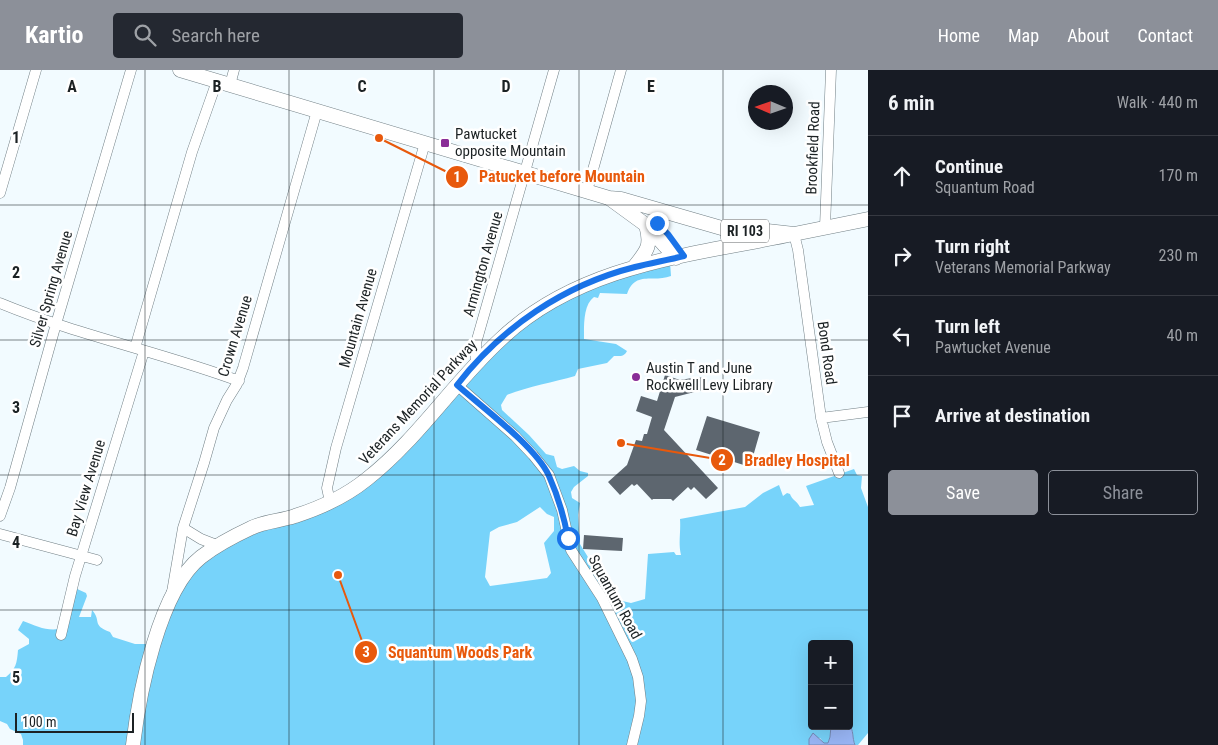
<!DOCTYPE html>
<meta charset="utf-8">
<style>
:root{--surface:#171b24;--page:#242831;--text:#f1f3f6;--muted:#9ea1a6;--line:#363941;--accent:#8c9099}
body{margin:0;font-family:"Roboto Condensed",sans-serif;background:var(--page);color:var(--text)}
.controls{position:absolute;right:15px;bottom:15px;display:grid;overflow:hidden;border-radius:5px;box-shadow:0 5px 20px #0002}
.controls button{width:45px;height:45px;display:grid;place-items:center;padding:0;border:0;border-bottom:1px solid var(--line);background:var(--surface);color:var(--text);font:25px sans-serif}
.compass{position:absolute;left:748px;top:15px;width:45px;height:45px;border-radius:50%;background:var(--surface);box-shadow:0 5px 20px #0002;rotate:272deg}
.scale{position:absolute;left:15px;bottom:12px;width:119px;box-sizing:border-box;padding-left:5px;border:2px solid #1c2224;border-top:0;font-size:14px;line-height:18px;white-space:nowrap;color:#1c2224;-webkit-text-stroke:4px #fff;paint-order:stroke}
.stop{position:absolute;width:15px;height:15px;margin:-11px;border:4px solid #1a73e8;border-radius:50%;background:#fff}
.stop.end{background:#1a73e8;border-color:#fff;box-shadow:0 1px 5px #0008}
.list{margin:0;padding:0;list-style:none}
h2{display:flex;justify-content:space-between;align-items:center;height:65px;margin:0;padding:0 20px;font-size:21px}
h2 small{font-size:16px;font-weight:400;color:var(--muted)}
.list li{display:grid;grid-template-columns:32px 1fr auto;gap:15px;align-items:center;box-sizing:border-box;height:80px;padding:0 20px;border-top:1px solid var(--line)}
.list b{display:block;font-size:19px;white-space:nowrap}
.list p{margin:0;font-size:16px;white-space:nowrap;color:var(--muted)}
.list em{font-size:16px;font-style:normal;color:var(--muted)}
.actions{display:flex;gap:10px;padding:15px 20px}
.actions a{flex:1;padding:11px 0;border:1px solid var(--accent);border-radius:5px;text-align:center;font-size:18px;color:var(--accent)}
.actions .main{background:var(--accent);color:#fff}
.icon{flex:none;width:28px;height:28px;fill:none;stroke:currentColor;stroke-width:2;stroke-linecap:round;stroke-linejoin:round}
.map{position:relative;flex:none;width:868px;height:675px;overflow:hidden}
header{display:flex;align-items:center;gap:30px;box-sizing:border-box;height:70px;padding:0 25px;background:var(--accent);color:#fff}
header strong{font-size:24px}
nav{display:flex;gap:28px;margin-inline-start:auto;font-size:18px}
.search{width:350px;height:45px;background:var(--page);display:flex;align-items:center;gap:12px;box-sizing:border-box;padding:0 18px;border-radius:5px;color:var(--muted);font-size:19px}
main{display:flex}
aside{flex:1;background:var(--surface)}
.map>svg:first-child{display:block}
.green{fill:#77d3fa;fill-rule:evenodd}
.water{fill:#99b6f6;stroke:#748ab7}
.building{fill:#5d666f}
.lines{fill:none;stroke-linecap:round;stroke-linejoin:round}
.minor-casing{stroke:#717f85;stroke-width:11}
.major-casing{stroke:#717f85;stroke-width:15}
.minor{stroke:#fff;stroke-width:10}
.major{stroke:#fff;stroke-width:14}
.route{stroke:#1a73e8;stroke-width:6}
.grid{fill:none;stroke:#1c2224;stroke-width:1;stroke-opacity:0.55}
.poi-dot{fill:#8a2d97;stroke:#fff;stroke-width:2}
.labels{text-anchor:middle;stroke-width:5;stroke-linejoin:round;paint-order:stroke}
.shield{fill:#fff;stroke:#606466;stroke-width:1}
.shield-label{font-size:14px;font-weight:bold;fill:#1c2224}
.poi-label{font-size:15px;fill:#1c2224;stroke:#fff;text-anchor:start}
.street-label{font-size:15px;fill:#1c2224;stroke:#fff}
.grid-label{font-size:16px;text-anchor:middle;font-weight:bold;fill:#1c2224;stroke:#fff;stroke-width:5;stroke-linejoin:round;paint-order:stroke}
.leader{fill:none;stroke:#e8590c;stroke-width:2}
.callout-dot{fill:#e8590c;stroke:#fff;stroke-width:2}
.mark-label{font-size:15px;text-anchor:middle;font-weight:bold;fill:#fff}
.callout-label{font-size:16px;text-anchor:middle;font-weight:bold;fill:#e8590c;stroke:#fff;stroke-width:5;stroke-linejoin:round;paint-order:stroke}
</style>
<header>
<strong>Kartio</strong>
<div class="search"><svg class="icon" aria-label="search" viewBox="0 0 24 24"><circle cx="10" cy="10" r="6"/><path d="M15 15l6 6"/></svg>Search here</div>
<nav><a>Home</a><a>Map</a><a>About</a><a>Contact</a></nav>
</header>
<main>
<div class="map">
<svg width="868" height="675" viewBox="0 0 868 675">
<rect width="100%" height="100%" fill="#f2fbff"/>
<path class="green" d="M670,192l1,14c-17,7 -36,-6 -44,18l-27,-1 -2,5 -4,-1c-11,8 -10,29 -10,42l32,5 11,7c-3,6 -7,5 -13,5l-7,7 -29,6 -3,7c-21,6 -48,11 -68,19l-6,10 1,5 27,25 17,19 8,2 3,11 5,2 12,-3 6,5 8,2v3l-14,11 -3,5 1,6 8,5 -2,12 2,29 28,46 5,3 5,7 13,3 14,-4 3,-45 26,-2 2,3h5c-3,-12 0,-23 -1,-36l65,-12 18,-14 16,-8 4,11 4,-3 3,1c2,6 7,7 10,13l14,-2 -8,-19 48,-17 3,6 5,1 -1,12 7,19v226l-10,12h-3c-3,-7 -1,-15 -6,-21v-80h-37v82h19l-1,11 -2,6h-4l-4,-5 -11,1v6h-786v-5l-2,-6 -11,-5 -3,-5 -7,-3v-44h6c10,-8 11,-14 12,-27l11,-6v-5l-11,-9 5,-9c13,5 23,10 36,8l16,-41 11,5 1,3 -8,21h12l1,-7c10,11 -1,15 18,22l3,5 22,7h18l46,-86 156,-70 188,-183zM540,437l7,7 7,3v14l-10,12 7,30 -4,5 -57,8 -5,-9 5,-45 9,-5 18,-5z"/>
<path class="water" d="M849,654c5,6 3,14 6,21h-46v-6l4,-6 11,10h4l2,-6 1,-11h18z"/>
<path class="building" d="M665,305l15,5 18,-3 5,1 3,11 -31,8 -11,33 54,58 -12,11 -12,-12 -3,3 -3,-3 -15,14 -2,-2h-18l-1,1 -15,-16 -3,2 -2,-2 -12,11 -12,-13 19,-17 9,-25 6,1 2,-7h3l5,-17 -16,-6 5,-15 16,5z
M707,346l53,16 -10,35 -54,-17z
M584,465l39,3 -1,13 -39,-2z"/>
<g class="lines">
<defs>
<path id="minor" d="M230,15l4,-15
M587,121l34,-121
M0,123l36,-123
M825,157l6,-157
M794,164l4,16 23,168 6,24 12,31
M0,233c77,32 160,49 239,78
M135,278l57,-196 25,-71
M476,294v-21l78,-273
M457,315l58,51 18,19 16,20 13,35 9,40 31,48 30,61 6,18 3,24 -2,15 -7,29
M821,348l47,-6
M330,432l-3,-14 9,-40 89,-305
M0,446l10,-28 46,-164 75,-254
M183,458l18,11 18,7
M0,464l97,26
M172,522l11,-64 21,-65 10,-35 13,-28 10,-16 6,-16 74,-257
M61,565l14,-59 69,-225"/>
<path id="major" d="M180,0l429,128 12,1 104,30 18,2h24l27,3 74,-15
M609,128l37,27 30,33
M634,197c13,-16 18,-21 12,-42
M133,675c6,-51 26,-155 68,-188 13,-10 35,-22 50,-29 14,-7 30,-7 44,-12 25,-8 51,-20 72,-37 51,-40 86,-96 134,-140 79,-75 191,-84 293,-105"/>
</defs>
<use href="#minor" class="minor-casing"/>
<use href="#major" class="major-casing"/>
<use href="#minor" class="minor"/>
<use href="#major" class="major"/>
</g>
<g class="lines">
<path class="route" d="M568,468c-4,-21 -10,-42 -19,-62 -13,-29 -67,-69 -92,-91 45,-58 107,-100 178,-118 16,-4 33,-7 49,-11l-16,-22 -11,-11"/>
</g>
<path class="grid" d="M145,0v675M289,0v675M434,0v675M579,0v675M723,0v675M0,135h868M0,270h868M0,405h868M0,540h868"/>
<g class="poi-dot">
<rect x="440" y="68" width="10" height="10" rx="2.5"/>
<circle cx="636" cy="307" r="5"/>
</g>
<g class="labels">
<rect class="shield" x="721" y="149.5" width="48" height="23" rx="4"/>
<g class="shield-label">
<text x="745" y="166">RI 103</text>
</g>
<g class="poi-label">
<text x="455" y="69">Pawtucket<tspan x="455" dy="17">opposite Mountain</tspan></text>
<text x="646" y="303">Austin T and June<tspan x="646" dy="17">Rockwell Levy Library</tspan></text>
</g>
<g class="street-label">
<text transform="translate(813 78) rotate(-88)" y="5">Brookfield Road</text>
<text transform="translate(483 194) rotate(-74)" y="5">Armington Avenue</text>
<text transform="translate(51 219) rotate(-74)" y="5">Silver Spring Avenue</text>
<text transform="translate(358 248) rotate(-74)" y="5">Mountain Avenue</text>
<text transform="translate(235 266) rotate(-73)" y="5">Crown Avenue</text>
<text transform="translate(827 283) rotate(82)" y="5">Bond Road</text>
<text transform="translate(418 332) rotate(-47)" y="5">Veterans Memorial Parkway</text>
<text transform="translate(86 418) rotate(-73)" y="5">Bay View Avenue</text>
<text transform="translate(615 527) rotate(61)" y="5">Squantum Road</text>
</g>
</g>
<g class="grid-label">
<text x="72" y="22">A</text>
<text x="217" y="22">B</text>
<text x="362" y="22">C</text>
<text x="506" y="22">D</text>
<text x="651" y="22">E</text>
<text x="16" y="73">1</text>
<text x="16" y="208">2</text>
<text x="16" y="343">3</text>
<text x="16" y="478">4</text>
<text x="16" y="613">5</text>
</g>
<path class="leader" d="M379 68L457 107M621 373L722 390M338 505L366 582"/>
<g class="callout-dot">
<circle cx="379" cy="68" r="5"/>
<circle cx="621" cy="373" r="5"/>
<circle cx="338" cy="505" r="5"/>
<circle cx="457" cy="107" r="12"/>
<circle cx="722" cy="390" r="12"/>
<circle cx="366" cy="582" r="12"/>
</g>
<g class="mark-label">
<text x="457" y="112">1</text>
<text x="722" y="395">2</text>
<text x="366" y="587">3</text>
</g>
<g class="callout-label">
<text x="562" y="112">Patucket before Mountain</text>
<text x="797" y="396">Bradley Hospital</text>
<text x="460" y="588">Squantum Woods Park</text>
</g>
</svg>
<div class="controls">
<button>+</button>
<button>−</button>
</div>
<svg class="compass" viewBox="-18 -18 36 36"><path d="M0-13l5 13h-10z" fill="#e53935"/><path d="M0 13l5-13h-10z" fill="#9ea1a6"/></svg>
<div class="scale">100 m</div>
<div class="stop" style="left:568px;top:468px"></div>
<div class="stop end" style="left:657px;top:153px"></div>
</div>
<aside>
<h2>6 min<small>Walk · 440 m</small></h2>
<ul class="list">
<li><svg class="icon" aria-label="ahead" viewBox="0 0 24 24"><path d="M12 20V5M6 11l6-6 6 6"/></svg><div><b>Continue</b><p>Squantum Road</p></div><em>170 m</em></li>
<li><svg class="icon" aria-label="right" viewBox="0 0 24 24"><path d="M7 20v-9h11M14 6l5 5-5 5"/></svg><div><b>Turn right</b><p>Veterans Memorial Parkway</p></div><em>230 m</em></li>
<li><svg class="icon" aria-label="left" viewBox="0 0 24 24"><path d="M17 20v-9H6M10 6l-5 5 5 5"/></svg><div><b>Turn left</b><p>Pawtucket Avenue</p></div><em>40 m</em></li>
<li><svg class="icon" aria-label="arrive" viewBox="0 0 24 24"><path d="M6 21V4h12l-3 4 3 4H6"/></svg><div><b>Arrive at destination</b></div></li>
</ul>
<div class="actions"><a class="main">Save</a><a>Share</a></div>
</aside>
</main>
